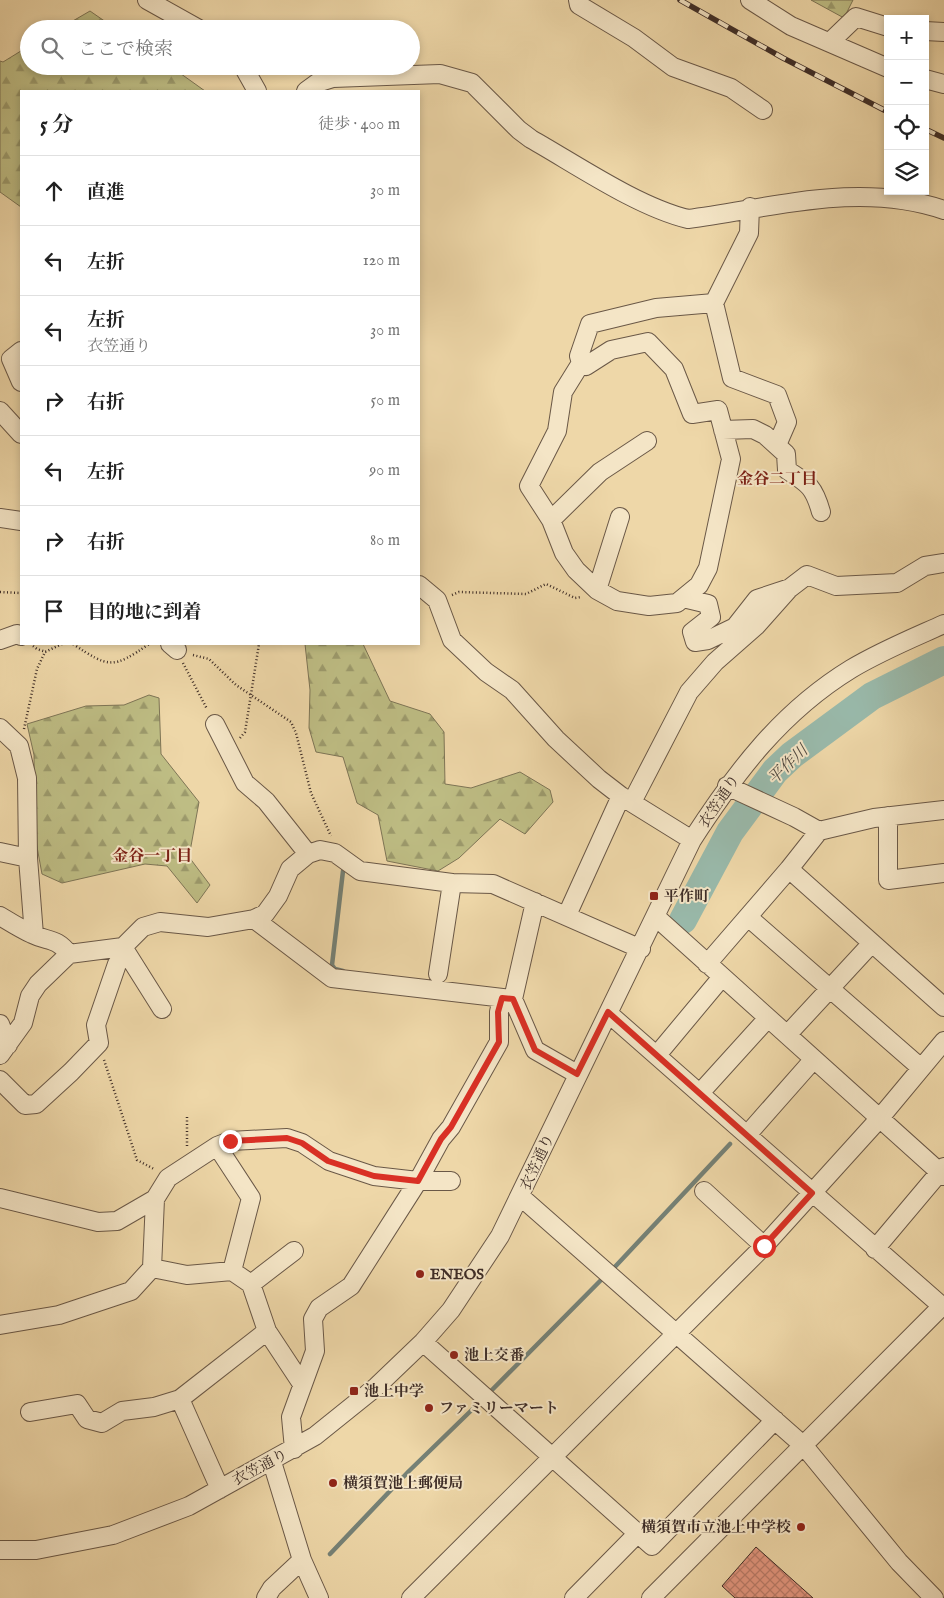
<!DOCTYPE html>
<html lang="ja">
<meta charset="utf-8">
<style>
:root{--surface:#fff;--page:#f6f6f6;--text:#222;--muted:#767676;--line:#e0e0e0}
body{margin:0;font-family:"IM FELL English","Noto Serif JP",serif;background:var(--page);color:var(--text)}
.controls{position:absolute;right:15px;top:15px;display:grid;overflow:hidden;border-radius:0px;box-shadow:0 2px 8px #0003}
.controls button{width:45px;height:45px;display:grid;place-items:center;padding:0;border:0;border-bottom:1px solid var(--line);background:var(--surface);color:var(--text);font:25px sans-serif}
.stop{position:absolute;width:15px;height:15px;margin:-11px;border:4px solid #d93025;border-radius:50%;background:#fff}
.stop.end{background:#d93025;border-color:#fff;box-shadow:0 1px 5px #0008}
.list{margin:0;padding:0;list-style:none}
h2{display:flex;justify-content:space-between;align-items:center;height:65px;margin:0;padding:0 20px;font-size:21px}
h2 small{font-size:16px;font-weight:400;color:var(--muted)}
.list li{display:grid;grid-template-columns:32px 1fr auto;gap:15px;align-items:center;box-sizing:border-box;height:70px;padding:0 20px;border-top:1px solid var(--line)}
.list b{display:block;font-size:19px;white-space:nowrap}
.list p{margin:0;font-size:16px;white-space:nowrap;color:var(--muted)}
.list em{font-size:16px;font-style:normal;color:var(--muted)}
.icon{flex:none;width:28px;height:28px;fill:none;stroke:currentColor;stroke-width:2;stroke-linecap:round;stroke-linejoin:round}
.map{position:relative;flex:none;width:944px;height:1598px;overflow:hidden}
.search{position:absolute;background:var(--surface);box-shadow:0 2px 8px #0003;left:20px;top:20px;width:400px;height:55px;display:flex;align-items:center;gap:12px;box-sizing:border-box;padding:0 18px;border-radius:28px;color:var(--muted);font-size:19px}
.panel{position:absolute;background:var(--surface);box-shadow:0 2px 8px #0003;left:20px;top:90px;width:400px;height:555px;border-radius:0px}
.map>svg:first-child{display:block}
.forest{fill:url(#forest-firs);stroke:#7e7556}
.lines{fill:none;stroke-linecap:round;stroke-linejoin:round}
.stream{stroke:#758176;stroke-width:4.5}
.river{stroke:#99b9aa;stroke-width:28}
.building{fill:url(#building-cross-hatch);stroke:#3e2d27}
.minor-casing{stroke:#6a5847;stroke-width:20}
.path{stroke:#3e2d27;stroke-width:2.5;stroke-dasharray:1 2.5;stroke-linecap:butt}
.minor{stroke:#f4e5c6;stroke-width:18}
.rail-casing{stroke:#3e2d27;stroke-width:5.5}
.rail{stroke:#f4e5c6;stroke-width:4;stroke-dasharray:11;stroke-linecap:butt}
.route{stroke:#d93025;stroke-width:6}
.poi-dot{fill:#8f2418;stroke:#f4e5c6;stroke-width:2}
.labels{text-anchor:middle;stroke-width:4;stroke-linejoin:round;paint-order:stroke}
.street-label{font-size:15px;fill:#3e2d27;stroke:#f4e5c6}
.poi-label{font-size:15px;font-weight:bold;fill:#3e2d27;stroke:#f4e5c6;text-anchor:start}
.neighbourhood-label{font-size:16px;font-weight:bold;fill:#7a1f14;stroke:#f4e5c6}
.water-label{font-size:16px;font-style:italic;fill:#504941;stroke:#f4e5c6}
</style>
<div class="map">
<svg width="944" height="1598" viewBox="0 0 944 1598">
<defs>
<pattern id="forest-firs" width="22" height="20" patternUnits="userSpaceOnUse" patternTransform="scale(1.25)"><rect width="22" height="20" fill="#bebd84"/><path d="M5 1l3.5 6h-7zM16 11l3.5 6h-7z" fill="#9c9a6c"/></pattern>
<pattern id="building-cross-hatch" width="8" height="8" patternUnits="userSpaceOnUse" patternTransform="scale(1.25)"><rect width="8" height="8" fill="#e3967f"/><path d="M0 0l8 8M0 8l8-8" fill="none" stroke="#b97b68"/></pattern>
</defs>
<rect width="100%" height="100%" fill="#eed7a8"/>
<filter id="stains"><feTurbulence type="fractalNoise" baseFrequency=".004" numOctaves="4"/><feColorMatrix values="0 0 0 0 .2 0 0 0 0 .09 0 0 0 0 .02 0 0 0 .5 -.17"/></filter>
<radialGradient id="worn" r=".72"><stop offset=".6" stop-color="#630" stop-opacity="0"/><stop offset="1" stop-color="#630" stop-opacity=".3"/></radialGradient>
<path class="forest" d="M811,0h42l-9,18z
M90,11l26,18h-57z
M29,46v20h141l35,25h-184v116l-21,-15v-131l3,1z
M305,644h58l27,57 40,13 14,18 1,52 26,4 49,-16 30,18 3,12 -28,32 -25,-15 -41,39 -21,13 -51,-10 -9,-46 -21,-12 -14,-46 -27,-5 -7,-24 1,-38z
M149,695l10,3 2,56 38,48 -10,55 21,28 -13,18 -30,-37 -22,-2 -83,19 -20,-9 -7,-38 -1,-81 -7,-31 59,-18 38,-1z"/>
<g class="lines">
<path class="stream" d="M343,971l-8,-2 -3,-4 11,-94
M611,1271l119,-127
M487,1395l118,-119
M330,1554l79,-83 73,-71"/>
<path class="river" d="M683,920l47,-88 45,-61 17,-16 80,-59 72,-36"/>
</g>
<path class="building" d="M756,1547l57,51h-78l-13,-12z"/>
<g class="lines">
<defs>
<path id="minor" d="M147,0l52,29
M578,0l1,5 55,33 39,29 58,21 32,22
M750,0l41,26 97,42
M925,31l19,1
M830,42l26,-25 32,10
M243,66l14,25
M925,79l19,5
M306,91l11,-8 16,-5 107,-4 32,9 47,47 12,9c46,26 107,68 157,80 85,-11 171,-38 256,-9
M714,303l18,75 45,17 10,27 -10,23
M21,351l-10,8 10,23
M581,363l5,3 25,-16 37,-8 26,27 18,45 26,-4 13,49 -23,109 -9,17 -22,18 -28,3 -32,-5 -20,-11 -21,-20 -12,-17 -13,-33 -22,-34 28,-55 6,-39 18,-29 -2,-7 11,-32 66,-16 58,-5 35,-70 1,-26
M0,411l21,23
M723,430l30,-1 12,6 21,19 1,16c22,14 27,17 34,42
M0,518l21,3
M551,520l49,-48 47,-31
M419,585l18,15 15,40 34,32 26,18 44,49 43,40 22,17 71,44
M597,590l23,-73
M683,598l25,6 3,13 -19,15 3,10 13,-2 27,-13 22,-28 33,-11 17,-13 29,11 61,-3 28,-17 19,-3
M0,640l17,-6 4,2
M170,644l7,6
M215,724l30,59 21,18 42,53
M0,728l19,18 8,32 1,80 6,77
M727,786l67,31 25,14 55,-13 70,-8
M632,802l57,-110 26,-30 41,-36 32,-36
M888,816v64l56,-7
M0,852l28,6
M789,869l30,-38
M535,902l-22,97 22,51 42,24
M567,915l54,-119
M0,916c10,6 21,13 32,18 16,8 24,3 37,20
M656,917l288,259
M748,917l173,151
M254,919l78,59 180,21
M123,947l39,62
M707,964l82,-95 155,138
M438,974l14,-91
M608,1013l336,295
M0,1024l8,21
M787,1035l85,-92
M0,1055l23,-32 7,-27 8,-12 31,-30 54,-7 20,-20 17,-5 48,5 46,-8 11,-5 13,-18 12,-27 18,-15 12,-4 15,3 25,18 92,12 41,1 148,65
M657,1055l65,-78
M0,1080l25,25 11,-1 35,-32 28,-29 -3,-18 21,-61 9,-10
M700,1093l68,-75
M747,1135l67,-76
M217,1146l34,52 -19,73
M704,1191l60,55
M521,1197l283,249 95,116 35,36
M0,1198l98,24 19,-1 38,-22 13,-21 49,-32 13,-5 57,-3 15,5 27,18 45,15 44,5h33
M155,1199l-3,69 35,7 45,-4 19,13 16,47 35,53
M875,1249l69,-82
M251,1284l43,-33
M0,1325l59,-10 72,-24 21,-23
M423,1342l229,204 123,-126
M30,1412l47,-8 10,15 15,4 20,-12 32,-4 26,-8
M294,1449l-3,-32 24,-66 -2,-32 6,-11 32,-22 67,-105 23,-42 10,-12 48,-85v-30l3,-14
M272,1462l30,98 17,38
M220,1489l-40,-90 87,-68
M0,1550h36l77,-15 76,-29 126,-70 61,-49 47,-45 28,-32 49,-74 192,-396c44,-68 89,-128 159,-171 30,-18 62,-31 93,-45
M266,1598l6,-10 30,-28
M411,1598l353,-352 115,-127 65,-78
M574,1598l64,-65
M651,1598l291,-292"/>
</defs>
<use href="#minor" class="minor-casing"/>
<path class="path" d="M0,592l21,1
M452,595l7,-3 67,2 20,-10 29,14 6,-1
M73,644c36,24 40,25 76,0
M33,646l4,3 9,3
M193,655l16,4 27,26 55,37 5,11 15,60 20,43
M183,663l24,46
M24,729l13,-60 8,-17 17,-8
M240,738l5,-6 14,-88
M104,1060l33,100 17,9
M187,1117v29"/>
<use href="#minor" class="minor"/>
<defs>
<path id="rail" d="M680,0l103,58 105,54
M925,129l19,9"/>
</defs>
<use href="#rail" class="rail-casing"/>
<use href="#rail" class="rail"/>
</g>
<g class="lines">
<path class="route" d="M230,1141l57,-3 15,5 26,18 46,15 44,5 23,-42 10,-12 48,-85 -1,-30 4,-14 11,1 22,51 42,24 31,-62 204,181 -48,53"/>
</g>
<g class="poi-dot">
<rect x="649" y="891" width="10" height="10" rx="2.5"/>
<circle cx="420" cy="1274" r="5"/>
<circle cx="454" cy="1355" r="5"/>
<rect x="349" y="1386" width="10" height="10" rx="2.5"/>
<circle cx="429" cy="1408" r="5"/>
<circle cx="333" cy="1483" r="5"/>
<circle cx="801" cy="1527" r="5"/>
</g>
<g class="labels">
<g class="street-label">
<text transform="translate(719 801) rotate(-56)" y="5">衣笠通り</text>
<text transform="translate(537 1162) rotate(-65)" y="5">衣笠通り</text>
<text transform="translate(260 1467) rotate(-28)" y="5">衣笠通り</text>
</g>
<g class="poi-label">
<text x="664" y="901">平作町</text>
<text x="430" y="1279">ENEOS</text>
<text x="464" y="1360">池上交番</text>
<text x="364" y="1396">池上中学</text>
<text x="439" y="1413">ファミリーマート</text>
<text x="343" y="1488">横須賀池上郵便局</text>
<text x="791" y="1532" text-anchor="end">横須賀市立池上中学校</text>
</g>
<g class="neighbourhood-label">
<text x="777" y="484">金谷二丁目</text>
<text x="152" y="861">金谷一丁目</text>
</g>
<g class="water-label">
<text transform="translate(787 764) rotate(-44)" y="6">平作川</text>
</g>
</g>
<rect width="100%" height="100%" filter="url(#stains)"/>
<rect width="100%" height="100%" fill="url(#worn)"/>
</svg>
<div class="controls">
<button>+</button>
<button>−</button>
<button><svg class="icon" aria-label="locate" viewBox="0 0 24 24"><circle cx="12" cy="12" r="6"/><path d="M12 2v4M12 18v4M2 12h4M18 12h4"/></svg></button>
<button><svg class="icon" aria-label="layers" viewBox="0 0 24 24"><path d="M12 4l9 5-9 5-9-5zM3 14l9 5 9-5"/></svg></button>
</div>
<div class="stop" style="left:764px;top:1246px"></div>
<div class="stop end" style="left:230px;top:1141px"></div>
<div class="search"><svg class="icon" aria-label="search" viewBox="0 0 24 24"><circle cx="10" cy="10" r="6"/><path d="M15 15l6 6"/></svg>ここで検索</div>
<section class="panel">
<h2>5 分<small>徒歩 · 400 m</small></h2>
<ul class="list">
<li><svg class="icon" aria-label="ahead" viewBox="0 0 24 24"><path d="M12 20V5M6 11l6-6 6 6"/></svg><div><b>直進</b></div><em>30 m</em></li>
<li><svg class="icon" aria-label="left" viewBox="0 0 24 24"><path d="M17 20v-9H6M10 6l-5 5 5 5"/></svg><div><b>左折</b></div><em>120 m</em></li>
<li><svg class="icon" aria-label="left" viewBox="0 0 24 24"><path d="M17 20v-9H6M10 6l-5 5 5 5"/></svg><div><b>左折</b><p>衣笠通り</p></div><em>30 m</em></li>
<li><svg class="icon" aria-label="right" viewBox="0 0 24 24"><path d="M7 20v-9h11M14 6l5 5-5 5"/></svg><div><b>右折</b></div><em>50 m</em></li>
<li><svg class="icon" aria-label="left" viewBox="0 0 24 24"><path d="M17 20v-9H6M10 6l-5 5 5 5"/></svg><div><b>左折</b></div><em>90 m</em></li>
<li><svg class="icon" aria-label="right" viewBox="0 0 24 24"><path d="M7 20v-9h11M14 6l5 5-5 5"/></svg><div><b>右折</b></div><em>80 m</em></li>
<li><svg class="icon" aria-label="arrive" viewBox="0 0 24 24"><path d="M6 21V4h12l-3 4 3 4H6"/></svg><div><b>目的地に到着</b></div></li>
</ul>
</section>
</div>
